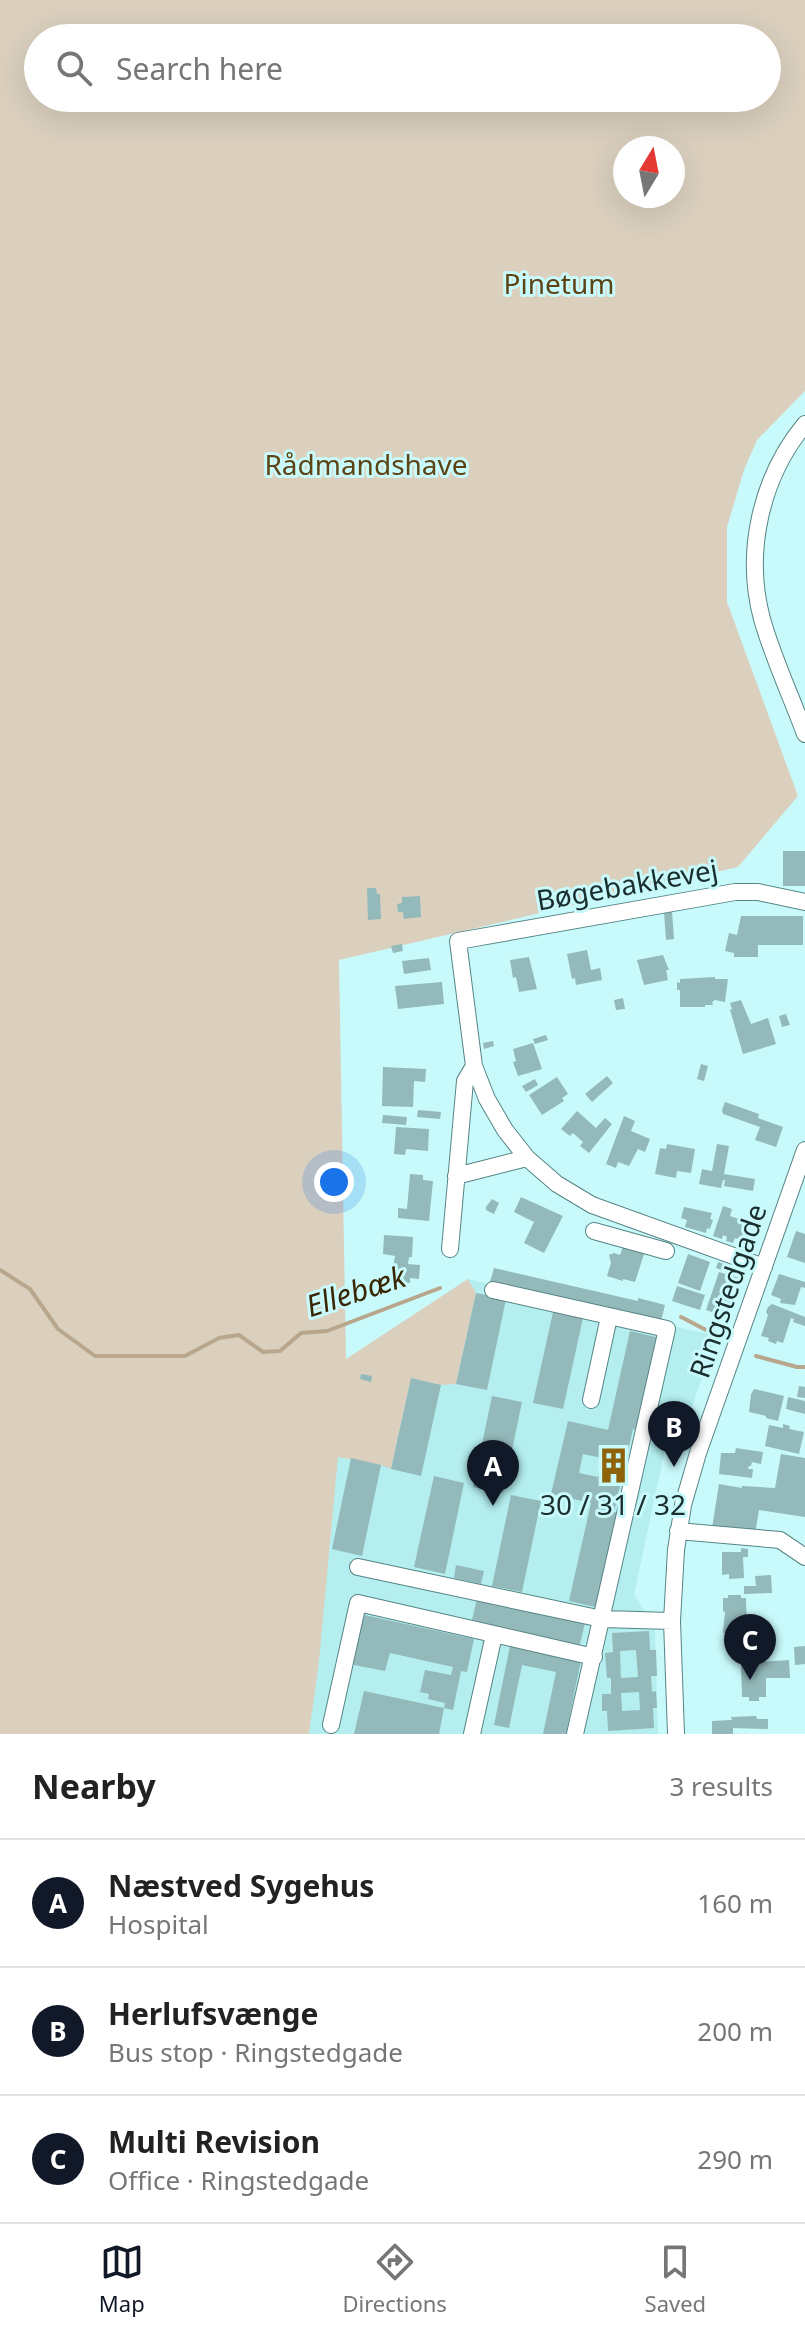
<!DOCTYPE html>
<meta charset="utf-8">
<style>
:root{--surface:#fff;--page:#f6f6f6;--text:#222;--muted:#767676;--line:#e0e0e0;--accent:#111827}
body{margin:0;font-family:"Noto Sans",sans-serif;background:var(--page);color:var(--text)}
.compass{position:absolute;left:613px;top:136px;width:72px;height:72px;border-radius:50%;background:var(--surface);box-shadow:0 8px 32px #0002;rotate:10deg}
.you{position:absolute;left:334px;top:1182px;width:28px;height:28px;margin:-20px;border:6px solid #fff;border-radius:50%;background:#1a73e8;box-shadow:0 0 0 12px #1a73e833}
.badge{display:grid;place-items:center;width:52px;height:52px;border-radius:50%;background:var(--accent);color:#fff;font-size:26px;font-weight:700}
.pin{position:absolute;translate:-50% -66px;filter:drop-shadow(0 2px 4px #0008)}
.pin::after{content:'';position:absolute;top:42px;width:28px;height:24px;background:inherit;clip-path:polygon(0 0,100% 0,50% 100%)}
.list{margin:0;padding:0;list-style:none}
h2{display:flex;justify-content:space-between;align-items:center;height:104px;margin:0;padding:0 32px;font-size:34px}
h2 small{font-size:26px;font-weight:400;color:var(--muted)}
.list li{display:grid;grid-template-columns:52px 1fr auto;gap:24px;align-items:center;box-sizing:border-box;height:128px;padding:0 32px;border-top:2px solid var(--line)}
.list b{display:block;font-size:30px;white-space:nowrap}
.list p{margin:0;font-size:26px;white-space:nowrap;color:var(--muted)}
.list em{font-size:26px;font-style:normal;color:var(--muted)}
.icon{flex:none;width:44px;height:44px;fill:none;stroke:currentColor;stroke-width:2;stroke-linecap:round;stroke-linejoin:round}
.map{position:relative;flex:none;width:805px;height:1734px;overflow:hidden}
.search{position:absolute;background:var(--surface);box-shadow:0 8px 32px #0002;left:24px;right:24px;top:24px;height:88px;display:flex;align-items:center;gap:20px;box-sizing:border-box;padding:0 28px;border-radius:44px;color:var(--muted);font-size:30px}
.sheet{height:488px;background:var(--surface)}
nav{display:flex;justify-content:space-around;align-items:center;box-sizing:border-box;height:112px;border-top:2px solid var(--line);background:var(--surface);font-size:22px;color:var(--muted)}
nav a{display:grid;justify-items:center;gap:4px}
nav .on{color:var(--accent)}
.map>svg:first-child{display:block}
.built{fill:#b4eeef}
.green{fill:#dbd0be;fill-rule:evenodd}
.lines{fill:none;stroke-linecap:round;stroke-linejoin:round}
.stream{stroke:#b8a78d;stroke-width:4}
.building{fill:#93b9ba;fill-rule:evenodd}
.minor-casing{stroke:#568485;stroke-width:18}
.minor{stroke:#fff;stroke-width:16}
.labels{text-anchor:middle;stroke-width:6;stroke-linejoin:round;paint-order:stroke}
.park-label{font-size:28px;fill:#5e4415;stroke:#c9fafb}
.street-label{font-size:28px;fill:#1a2e2e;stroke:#c9fafb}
.poi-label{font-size:28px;fill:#1a2e2e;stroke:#c9fafb}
.water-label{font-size:30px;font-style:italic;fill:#382501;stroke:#c9fafb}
</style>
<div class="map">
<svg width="805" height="1734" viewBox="0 0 805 1734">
<rect width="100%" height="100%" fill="#c9fafb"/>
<path class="built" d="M468,1279l249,57 -31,87 -15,-1 -37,172 21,35 3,105h-349l20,-179 17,-195z"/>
<path class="green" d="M0,0h805v391l-48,49 -13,30 -17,57v75l71,194 -60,71 -399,93 7,399 122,-80 8,14 -20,91 -15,1 -30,-7 -20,91 -10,-4 -43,-8 -19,204 -10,73h-309zM38,38h729v60h-729zM625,148h48v48h-48z"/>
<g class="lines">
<path class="stream" d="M0,1270l30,19 28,40 37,27h90l34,-18 20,-3 24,17 17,-1 21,-18 26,-2 113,-43
M681,1317l31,16
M756,1356l41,11h8"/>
</g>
<path class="building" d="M783,851h22v35h-22z
M367,888h9l1,6h3l1,25 -13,1z
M420,896l1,21 -17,2 -1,-7h-5l-1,-8 5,-1v-6z
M664,912h8l2,27 -8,1z
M741,916h62v29h-45v12h-24v-4l-9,-2 4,-18 8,2z
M402,944l1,7 -10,2 -2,-7z
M587,950l4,20 9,-2 2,12 -26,5 -1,-7 -3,1 -5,-25z
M663,955l6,15h-3l2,10 -24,5 -7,-25z
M529,957l8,32 -18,3 -3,-15 -3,1 -3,-18z
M429,958l2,12 -27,4 -2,-13z
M715,977v2h13l-3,23 -10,-2 -3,2 1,3h-8v2h-25v-17h-3v-8l3,1v-4z
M442,982l2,22 -46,5 -3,-23z
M623,998l2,11 -9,1 -2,-10z
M741,1000l10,24 17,-6 8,26 -33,10 -13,-44 2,-1 -2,-6z
M786,1014l4,11 -8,2 -3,-11z
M546,1035l2,5 -13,4 -2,-5z
M493,1041l1,5 -10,3 -1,-6z
M533,1043l9,26 -24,7 -5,-14 3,-1 -3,-12z
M701,1064l7,2 -4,15 -7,-2z
M383,1067l43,2 -1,13 -11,-1 -1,26 -31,-1z
M607,1076l6,7 -21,19 -7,-8z
M557,1077l11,17 -6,4 2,3 -22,14 -13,-20z
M535,1079l3,6 -12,7 -4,-6z
M725,1102l34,12 -1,4 25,9 -7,20 -21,-7 5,-13 -37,-13 -1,-4z
M418,1110l23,2 -1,7 -23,-2z
M577,1111l19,17 9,-10 7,6 -23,29 -9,-7 3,-4 -10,-9 -3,3 -9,-7z
M383,1115l24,2 -1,8 -24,-2z
M624,1116l11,5 -4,10 19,8 -5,13 -7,-3 -9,17 -11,-4 -2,6 -10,-4z
M396,1127l33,2 -1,22 -22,-2 -1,6 -11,-1z
M667,1144l28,5 -4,24 -14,-2 -1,7 -21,-4 5,-26 6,1z
M717,1144l12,2 -5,28 31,5 -2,12 -29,-5 1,-6h-2l-2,8 -22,-4 3,-15 10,2z
M410,1174l13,1v5l10,1 -4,40 -31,-3v-10l9,1z
M521,1197l42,19 -19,37 -20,-10 10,-21 -20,-10z
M492,1199l7,4 -5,11 -8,-4v-3z
M723,1206l9,3 -2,7 18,6 -4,19 -9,-3 -2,5 -7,-2 1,-4 -4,-2 -1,4 -9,-3z
M684,1207l28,6 -2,6 3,1 -3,9 -3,-1 -1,5 -21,-6 2,-7 -6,-2z
M796,1231l9,3v29l-18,-6z
M384,1235l29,2 -1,20h-3l-1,7 12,1 -1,14 -9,-1v5l-7,-1v3h-9v-3l-3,-1 4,-25 -12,-2z
M624,1244l21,7 -10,31 -12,-3v2l-16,-5 4,-13 -2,-8 5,-2 6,2z
M688,1254l22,8 -10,29 -22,-8z
M718,1262l17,6 -2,6 -17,-6z
M494,1268l144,33v-3l27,7 -4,16 -171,-39z
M719,1272l20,6 -12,39 -21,-7z
M779,1274l26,8v6l-4,-1 -6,18 -15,-2 1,-4 -10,-4z
M384,1279l6,1 -2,15h-5z
M677,1286l28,9 -5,15 -28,-9z
M476,1293l30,6 -19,91 -31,-6z
M772,1304l33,13v9l-12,-4 1,-3 -3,-1 -8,25 -6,-2 -1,3 -8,-3 1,-3 -8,-2 7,-21 -2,-3 2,-5z
M553,1312l30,6 -20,91 -30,-6z
M630,1331l30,7 -21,93 -6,-2 -19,83 6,1 -21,95 -30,-7 22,-98 -40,-9 17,-73 40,9zM583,1454l19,4 -4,19 -19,-4z
M361,1374l11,2 -1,6 -11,-3z
M411,1378l30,7 -20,91 -30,-7z
M799,1386l6,1v11l-8,-1z
M754,1389l30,7 -6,25 -12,-3v-2l-17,-4 2,-18z
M492,1396l30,6 -19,91 -30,-6z
M788,1397l17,4v13l-19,-5z
M783,1424l7,2 -1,3 15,3 -5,22 -34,-8 4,-21 14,3z
M736,1448l27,4 -2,12 -9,-2 -1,4h-2l-1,3h5l-1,9 -33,-4 2,-21h14z
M781,1454l24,4v59l-46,-7 -4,25 -43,-7 7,-44 23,4v-2l33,2z
M351,1458l30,7 -19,91 -30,-7z
M434,1476l30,7 -19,91 -31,-7z
M511,1495l30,6 -19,91 -30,-6z
M741,1548l7,1v8h-5l1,21 -15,1v-5l-7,1v-23h19z
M456,1565l28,6 -3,13 -27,-6z
M771,1575l1,18 -28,1v-8h12l-1,-10z
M728,1595h13v3h5l1,34h-9v5h8v4l-20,-2v-6h-3l2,-22 -2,1v-14h5z
M477,1599l108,24 -6,25 -108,-24z
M360,1614l114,25 -7,33 -6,-1 -8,39 -9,-2 1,-5 -17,-4 1,-5 -9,-2 5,-22 26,5 2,-8 -63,-14 -5,18 -36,-7z
M649,1631l1,19h6l1,26h-6l1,16 4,-1 1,17h-4l1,20 -46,3 -1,-20h-5v-17h9v-16h-4l-2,-25 8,-1 -1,-19zM636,1650l2,27 -17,1 -1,-27zM639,1692l1,18 -18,1 -1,-18z
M510,1646l71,14 -15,74h-23l13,-62 -34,-7 -13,63 -15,-3z
M805,1646v18l-10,1 -1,-18z
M789,1660l1,18h-24v19h-7v4h-10v-4h-7l-1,-34z
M364,1691l80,17 -5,26h-85z
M756,1716l1,3h11v10l-35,-1v6h-21v-13l20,-1 -1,-3z"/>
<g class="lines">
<defs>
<path id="minor" d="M805,424c-44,53 -61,128 -43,195 11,39 29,77 43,115
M456,1176l71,-18
M594,1231l72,20
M450,1249l15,-168 9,-15
M764,1267l-172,-62 -35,-21 -30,-26 -22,-28 -18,-31 -13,-33 -16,-125 277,-49h23l47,10
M493,1290l174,39 -92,405
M591,1400l18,-83
M678,1531l102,9 25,17
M358,1567l244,52 70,2
M331,1725l27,-122 236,54
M472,1734l22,-99
M676,1734l-4,-113 4,-71 7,-45 15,-52 107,-303"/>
</defs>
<use href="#minor" class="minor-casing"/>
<use href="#minor" class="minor"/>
</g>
<defs>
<symbol id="building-bare" viewBox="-9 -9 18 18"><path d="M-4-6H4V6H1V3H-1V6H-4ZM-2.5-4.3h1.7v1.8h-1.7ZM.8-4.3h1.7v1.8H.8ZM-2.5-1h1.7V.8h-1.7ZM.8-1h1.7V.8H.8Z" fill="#8e6309" stroke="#c9fafb" stroke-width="2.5" paint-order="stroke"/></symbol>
</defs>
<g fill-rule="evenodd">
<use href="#building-bare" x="588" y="1440" width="51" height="51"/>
</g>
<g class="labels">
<g class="park-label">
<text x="559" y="294">Pinetum</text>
<text x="366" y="475">Rådmandshave</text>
</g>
<g class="street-label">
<text transform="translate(627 885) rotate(-10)" y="10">Bøgebakkevej</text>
<text transform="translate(728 1291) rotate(-71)" y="10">Ringstedgade</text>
</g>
<g class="poi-label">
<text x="613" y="1515">30 / 31 / 32</text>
</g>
<g class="water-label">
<text transform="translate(356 1292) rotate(-18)" y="10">Ellebæk</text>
</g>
</g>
</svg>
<svg class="compass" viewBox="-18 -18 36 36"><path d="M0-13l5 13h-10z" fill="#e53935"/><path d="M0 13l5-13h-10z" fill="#767676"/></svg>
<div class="you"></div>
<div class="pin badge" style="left:493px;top:1506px">A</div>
<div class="pin badge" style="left:674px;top:1467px">B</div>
<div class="pin badge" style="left:750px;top:1680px">C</div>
<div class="search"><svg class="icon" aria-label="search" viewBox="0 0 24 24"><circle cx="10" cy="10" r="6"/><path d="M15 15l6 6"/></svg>Search here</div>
</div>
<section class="sheet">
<h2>Nearby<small>3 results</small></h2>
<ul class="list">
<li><span class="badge">A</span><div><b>Næstved Sygehus</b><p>Hospital</p></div><em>160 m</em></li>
<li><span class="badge">B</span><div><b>Herlufsvænge</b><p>Bus stop · Ringstedgade</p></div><em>200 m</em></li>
<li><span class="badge">C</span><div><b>Multi Revision</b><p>Office · Ringstedgade</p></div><em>290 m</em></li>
</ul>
</section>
<nav>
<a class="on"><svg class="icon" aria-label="map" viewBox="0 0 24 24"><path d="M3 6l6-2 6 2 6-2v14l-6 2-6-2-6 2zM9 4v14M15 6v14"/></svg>Map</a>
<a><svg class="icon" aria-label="directions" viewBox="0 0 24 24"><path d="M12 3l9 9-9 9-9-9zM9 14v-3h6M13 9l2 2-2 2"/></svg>Directions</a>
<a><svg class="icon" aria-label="saved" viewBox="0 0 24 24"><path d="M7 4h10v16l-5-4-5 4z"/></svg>Saved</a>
</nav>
